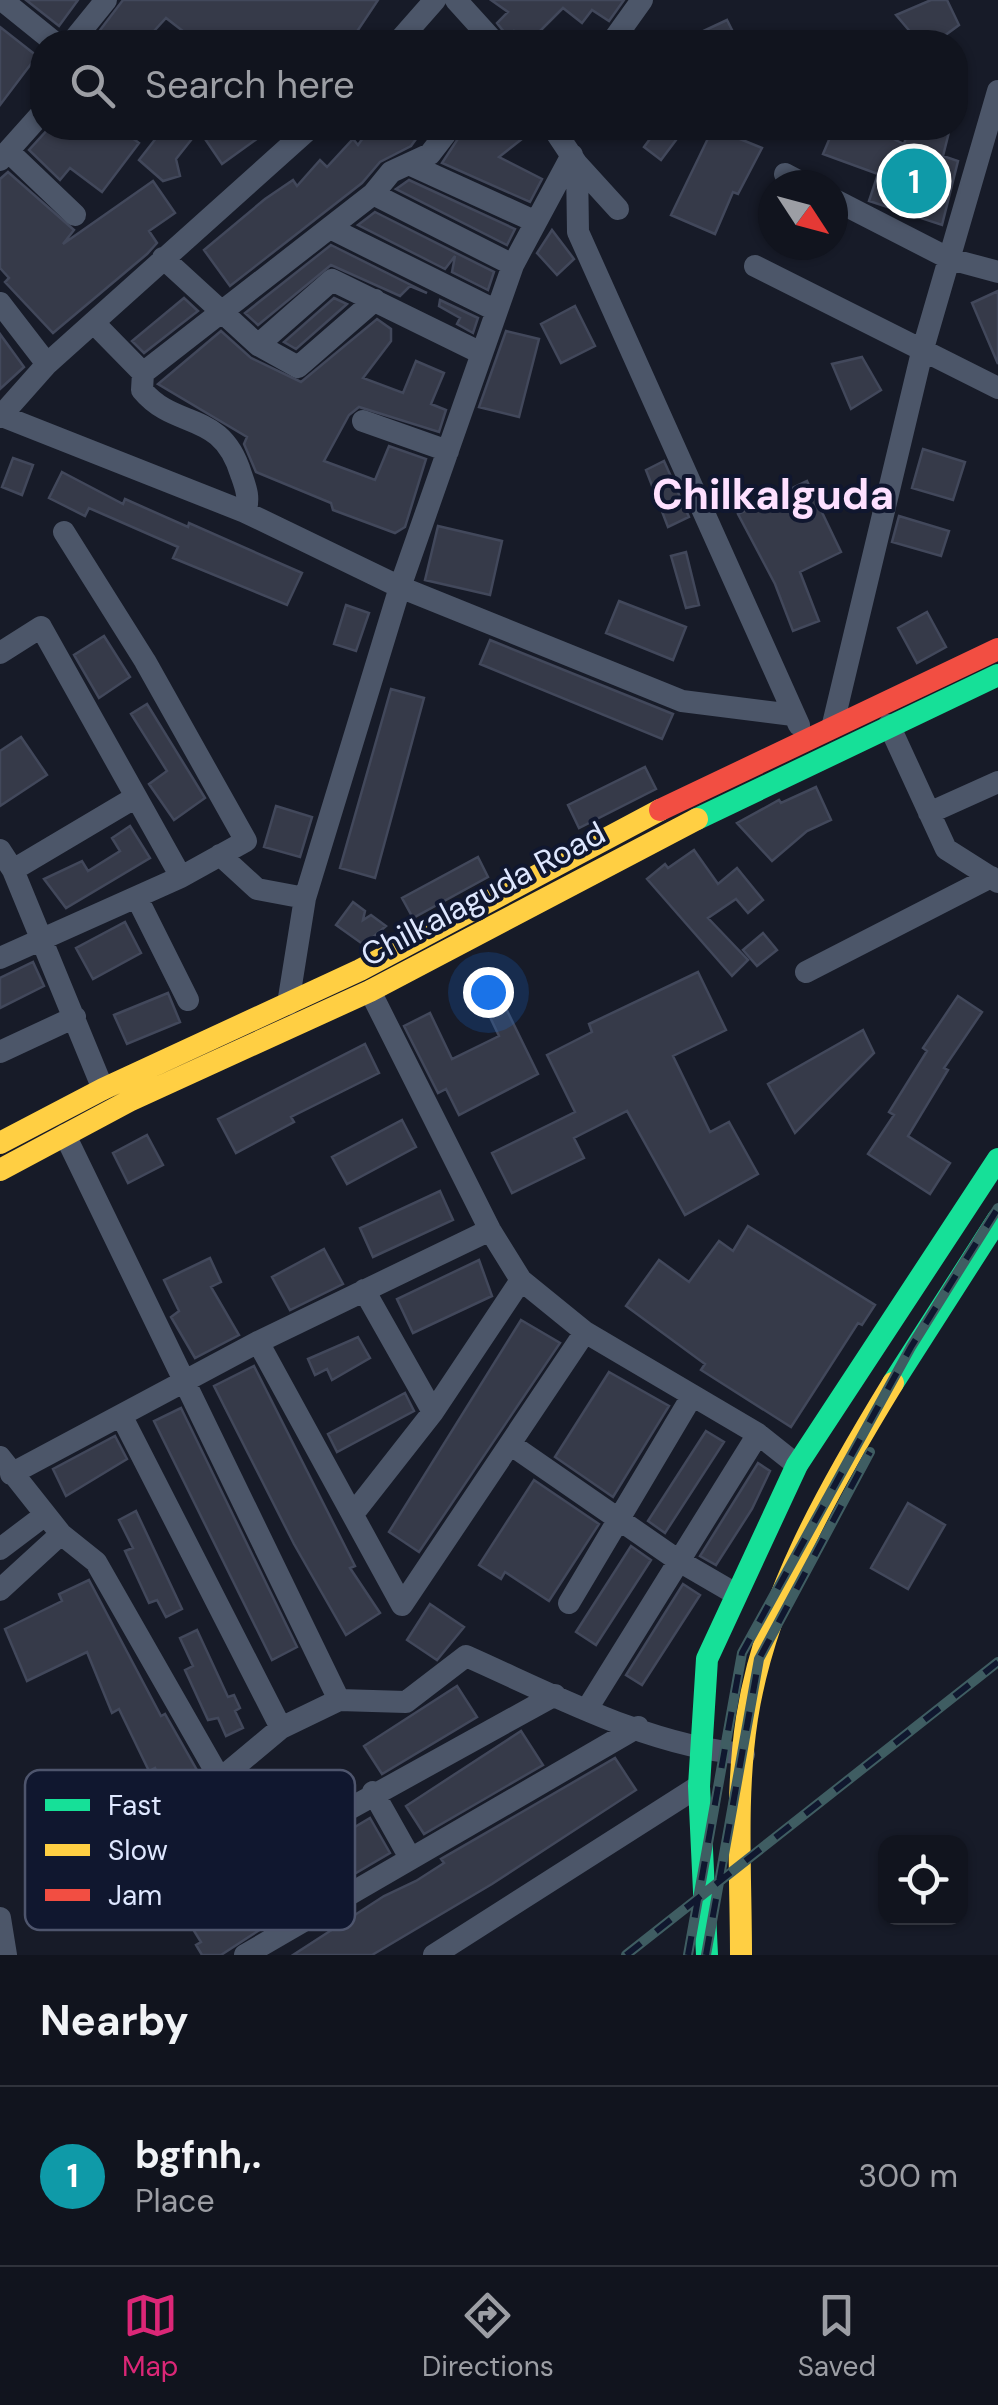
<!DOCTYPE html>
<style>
:root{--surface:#11141e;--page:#1e212b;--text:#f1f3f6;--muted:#9c9ea4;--line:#30333c;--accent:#db2777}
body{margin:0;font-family:"DM Sans",sans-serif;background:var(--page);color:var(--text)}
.controls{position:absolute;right:30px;bottom:30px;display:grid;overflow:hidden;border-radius:20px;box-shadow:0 2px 8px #0004}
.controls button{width:90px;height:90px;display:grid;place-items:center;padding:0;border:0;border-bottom:2px solid var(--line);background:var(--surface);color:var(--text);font:50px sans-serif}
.compass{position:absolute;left:758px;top:170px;width:90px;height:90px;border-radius:50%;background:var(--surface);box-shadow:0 2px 8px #0004;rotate:126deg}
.you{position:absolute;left:488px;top:992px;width:35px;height:35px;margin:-25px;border:8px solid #fff;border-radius:50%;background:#1a73e8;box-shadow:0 0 0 15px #1a73e833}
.badge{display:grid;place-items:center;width:65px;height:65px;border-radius:50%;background:var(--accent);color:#fff;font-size:32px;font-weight:700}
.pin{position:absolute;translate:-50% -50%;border:5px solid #fff;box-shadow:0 2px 10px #0006}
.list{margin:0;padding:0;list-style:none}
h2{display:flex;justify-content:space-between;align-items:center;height:130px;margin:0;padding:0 40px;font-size:42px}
h2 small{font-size:32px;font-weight:400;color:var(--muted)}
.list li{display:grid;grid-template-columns:65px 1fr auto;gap:30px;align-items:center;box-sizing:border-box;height:180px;padding:0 40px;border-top:2px solid var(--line)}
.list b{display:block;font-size:38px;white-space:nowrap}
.list p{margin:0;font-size:32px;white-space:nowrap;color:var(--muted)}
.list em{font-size:32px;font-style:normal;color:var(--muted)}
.icon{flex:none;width:55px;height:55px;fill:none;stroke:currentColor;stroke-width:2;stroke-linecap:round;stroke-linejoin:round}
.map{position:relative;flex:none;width:998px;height:1955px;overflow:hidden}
.search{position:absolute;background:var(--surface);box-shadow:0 2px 8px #0004;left:30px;right:30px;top:30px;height:110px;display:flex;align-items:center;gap:25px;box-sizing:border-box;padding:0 35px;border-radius:40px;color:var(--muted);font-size:38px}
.sheet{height:310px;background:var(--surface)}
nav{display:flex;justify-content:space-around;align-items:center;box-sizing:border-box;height:140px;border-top:2px solid var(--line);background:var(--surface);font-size:28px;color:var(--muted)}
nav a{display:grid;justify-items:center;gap:5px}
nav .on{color:var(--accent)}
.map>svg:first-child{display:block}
.building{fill:#363a49;stroke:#42485b;stroke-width:2.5}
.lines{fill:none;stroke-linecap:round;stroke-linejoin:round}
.street{stroke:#4c5669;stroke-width:22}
.fast{stroke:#16e098;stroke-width:22}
.slow{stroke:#ffcf43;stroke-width:22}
.jam{stroke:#f24e42;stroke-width:22}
.rail-casing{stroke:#3f5d62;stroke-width:10}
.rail{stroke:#10172f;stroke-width:6;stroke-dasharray:19;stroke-linecap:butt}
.labels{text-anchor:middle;stroke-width:8;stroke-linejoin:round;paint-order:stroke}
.street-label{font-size:32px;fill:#dee7ff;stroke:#10172f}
.district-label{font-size:42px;font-weight:bold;fill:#fee0ff;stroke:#10172f}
.key{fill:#10172f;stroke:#4e556d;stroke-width:2.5}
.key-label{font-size:28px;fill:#dee7ff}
</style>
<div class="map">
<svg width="998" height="1955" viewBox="0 0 998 1955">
<rect width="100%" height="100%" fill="#171b28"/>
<path class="building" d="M26,0h52l-19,26z
M123,0h255l-28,42h-153l-31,-24 -22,24h-53z
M491,0h133l-15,21 -17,-11 -10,13 -19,-15 -34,34 -15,-11 -6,6 -11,-14 11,-11z
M931,0h16l12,25 -23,17h-17l-23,-27z
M727,20l7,14 -18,8h-36z
M0,27l37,29 -37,49z
M49,128h70l20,15 -37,49 -32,-24 -10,12 -31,-30z
M164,128h108l-50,36 -23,-34 -23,29 4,17 -17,5 -24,-21z
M370,128h54l-13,18 -31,16 -18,21 -132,103 -26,-36 61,-51 28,-19 4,6 23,-26 7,7 26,-28 5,6z
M465,128h71l-37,29 43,22 -12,23 -88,-39z
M658,128h27l-24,32 -17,-13z
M713,128l49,20 -24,46 -5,-2 -18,42 -44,-19z
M834,128h37l33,16 5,-16h41l-7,28 15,5 -16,64 -73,-24 9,-27 -55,-20z
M8,172l66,58 -11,14 90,-63 22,32 -26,18 8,12 -10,11 -94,79 -48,-51 4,-4 -9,-10v-89z
M409,180l106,49 -8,16 -111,-56z
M375,212l119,60 -6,18 -36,-18 3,-16 -10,13 -87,-44z
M552,230l22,29 -17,16 -20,-22z
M331,245l96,48 -17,-7 -10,10 -69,-31 -73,60 -13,-12z
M998,291v73l-26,-61z
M184,298l14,13 -54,42 -12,-12z
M334,298l13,6 -51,45 -12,-7z
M440,300l38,18 -5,15 -16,-9 3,-6 -21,-12z
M575,306l20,40 -34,17 -20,-39z
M377,319l14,10v12l-28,37 40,15 13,-32 28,12 -13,31 15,6 -7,22 -80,-25 -10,8 -25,46 51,19 14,-34 37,13 -21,68 -10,6 -62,-23 -2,-7 -75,-31 -12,-28 3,-7 -89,-53 63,-53 30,27 50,24z
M506,331l33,8 -20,78 -40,-10z
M0,334l24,33 -24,22z
M862,357l19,33 -30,19 -19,-45z
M923,449l42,13 -12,38 -41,-12z
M13,458l20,7 -11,30 -20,-8z
M664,461l25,56 -21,10 -22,-57z
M62,472l61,32 2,-5 63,28 1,-4 113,50 -15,32 -114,-47 5,-11 -89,-39 -4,8 -36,-18z
M807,481l34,71 -41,20 19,49 -26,10 -18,-47 -37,-70z
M899,516l50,15 -8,25 -49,-14z
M438,526l64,15 -12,54 -65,-15z
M686,552l13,53 -13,3 -15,-52z
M619,601l67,26 -13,33 -67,-27z
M346,605l23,8 -13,38 -22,-7z
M927,612l19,35 -29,16 -19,-35z
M104,636l26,41 -31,21 -25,-43z
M490,640l183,74 -11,25 -182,-75z
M391,689l33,9 -49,180 -35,-10z
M147,704l58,94 -31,22 -25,-36 18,-13 -36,-57z
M21,737l26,38 -47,31v-55z
M645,767l11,22 -77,39 -11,-23z
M816,787l15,33 -24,11 -35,30 -35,-38 42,-23 2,3z
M276,806l36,11 -12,40 -36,-10z
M130,826l20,32 -84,50 -22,-29 38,-18 6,10 32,-20 -8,-13z
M694,850l24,34 19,-16 26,32 -15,13 -12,-14 -28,19 40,42 -16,16 -85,-97 18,-15 3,4z
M478,857l10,20 -75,41 -11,-20z
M353,902l12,9 -2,9 8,-5 15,11 -22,19 -28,-20z
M125,922l16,31 -48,26 -17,-31z
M763,933l14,17 -20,16 -14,-16z
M33,962l11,24 -44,22v-30z
M698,972l28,58 -53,26 37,76 19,-10 29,52 -73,41 -58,-104 -53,27 10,20 -72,35 -20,-40 83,-41 -28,-57 45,-23 -3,-8z
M496,988l42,86 -79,41 -13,-26 -8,4 -34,-67 26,-13 22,46 47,-23 -19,-40z
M168,993l12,29 -53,22 -13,-29z
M958,996l24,16 -38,56 4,2 -40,66 42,27 -20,31 -62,-40 26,-39 -5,-3 38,-61 -4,-3z
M863,1030l11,23 -79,80 -27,-49z
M365,1044l14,29 -88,44 3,5 -58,31 -18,-34z
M402,1120l14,27 -69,37 -15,-27z
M147,1135l16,30 -35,18 -15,-30z
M440,1191l13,29 -80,37 -13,-29z
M748,1226l127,79 -13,20 -4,-2 -67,104 -90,-57 4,-6 -79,-58 33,-46 30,22 30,-41 14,10z
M324,1249l19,35 -53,26 -18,-33z
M210,1258l11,24 -10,5 28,48 -44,23 -24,-41 8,-6 -15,-31z
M479,1260l13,36 -79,37 -16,-34z
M521,1320l39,23 -141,209 -30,-20z
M358,1337l12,21 -38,22 -5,-11 -12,6 -7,-16z
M254,1366l101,200 -5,2 30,45 -34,22 -52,-91 -80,-158z
M609,1372l60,34 -56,91 -58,-40z
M405,1393l9,18 -77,41 -9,-18z
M181,1408l116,239 -25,13 -118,-239z
M706,1431l18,11 -59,91 -17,-12z
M115,1436l12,23 -61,37 -13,-27z
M758,1463l12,8 -18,38 -36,56 -16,-9z
M534,1480l65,44 -50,77 -44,-29 -4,7 -22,-14z
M908,1503l37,22 -37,64 -37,-21z
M136,1511l46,98 -16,8 -9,-17 -8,3 -24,-52 8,-3 -14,-28z
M631,1546l20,14 -55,85 -20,-13z
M89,1580l72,136 4,-2 41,72 14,34 -35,17 -30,-69 -6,3 -30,-62 -7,4 -25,-61 -60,29 -22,-52 57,-28 -3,-7z
M683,1584l17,11 -58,90 -16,-10z
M430,1604l34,23 -27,33 -30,-20z
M197,1630l31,67 6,-2 6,13 -5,3 8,17 -17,8 -8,-18 -10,2 -23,-50 8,-4 -13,-28z
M457,1686l20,31 -95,57 -18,-28z
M521,1731l22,34 -119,69 -18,-28z
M615,1758l21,32 -144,94 -120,71h-79l91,-59 32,-15 28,-18 -3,-4z
M370,1818l20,35 -97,57 -17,-36z
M235,1876l11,17 4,-2 17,34 -46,30h-19l-6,-10 5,-3 -20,-32z"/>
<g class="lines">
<path class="street" d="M2,0l52,42
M456,0l38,42
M72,42l34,-42
M398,42l37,-42
M612,42l30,-42
M553,128l24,36 41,45
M8,151l67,64
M0,160l42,-47
M577,164l1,68 221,493
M411,165l123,56
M785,174l21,11
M373,194l140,71
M833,199l117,60 48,13
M330,228l165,82
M163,258l95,87 74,-65 149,73
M755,266l243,122
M0,303l47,61
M95,324l48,49
M258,345l40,22 77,-67
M2,416l243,96 155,75 282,114 111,14
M0,417l47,-53 263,-236
M363,421l85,30
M245,512c5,-14 1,-24 -4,-38 -20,-65 -65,-43 -99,-84l1,-17 230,-179 18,-22 39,-18 20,-26
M0,653l41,-26 140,250
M833,724l89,-372 76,-261
M889,725l57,124 52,33
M929,813l69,-31
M0,850l13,20 90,219
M220,855l37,34 48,9
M13,870l123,-73
M137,898l51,102
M0,958l181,-81 65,-36 -101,-180 -81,-129
M806,972l185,-95
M370,991l120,239 31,50 64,52 173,102 39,31
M288,1004l17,-106 95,-311 113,-322 59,-110
M0,1052l75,-35
M65,1135l274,565
M364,1290l69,122
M258,1342l144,263 183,-273
M122,1417l159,311
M513,1446l166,115 55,32
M0,1457l61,77 35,28 124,217 33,83 33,68
M11,1474l247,-132 232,-112
M353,1514l80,-102 88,-132
M0,1549l45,-34
M0,1590l61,-56
M569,1603l123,-207
M587,1709l171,-275
M220,1779l61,-51 58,-28 67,2 60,-46c88,39 182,90 278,98
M373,1792l36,64
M253,1862l302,-167
M0,1918l6,37
M245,1955l393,-228
M434,1955l265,-169"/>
<path class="fast" d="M697,819l301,-144
M893,1383l105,-164
M707,1955l-8,-169 8,-127 90,-194 201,-306"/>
<path class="slow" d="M0,1143l103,-54 257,-119 300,-160
M0,1170l129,-69 241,-110 327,-172
M741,1955c0,-79 -6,-159 6,-237 19,-121 83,-232 146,-335"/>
<path class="jam" d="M660,810l338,-161"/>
<defs>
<path id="rail" d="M626,1955l372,-293
M688,1955l54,-302 169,-306 87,-139
M706,1955l53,-296 111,-207"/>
</defs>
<use href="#rail" class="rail-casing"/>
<use href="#rail" class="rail"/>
</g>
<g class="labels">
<g class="street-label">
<text transform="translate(483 894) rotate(-28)" y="11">Chilkalaguda Road</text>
</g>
<g class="district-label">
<text x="773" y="509">Chilkalguda</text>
</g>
</g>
<rect x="25" y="1770" width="330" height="160" rx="15" class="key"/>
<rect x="45" y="1799" width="45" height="12" fill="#16e098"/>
<rect x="45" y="1844" width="45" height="12" fill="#ffcf43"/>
<rect x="45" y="1889" width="45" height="12" fill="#f24e42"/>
<g class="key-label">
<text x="108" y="1815">Fast</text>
<text x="108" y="1860">Slow</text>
<text x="108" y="1905">Jam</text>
</g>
</svg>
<div class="controls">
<button><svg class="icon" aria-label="locate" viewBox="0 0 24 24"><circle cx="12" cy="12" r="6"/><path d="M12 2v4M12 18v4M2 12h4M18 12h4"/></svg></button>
</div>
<svg class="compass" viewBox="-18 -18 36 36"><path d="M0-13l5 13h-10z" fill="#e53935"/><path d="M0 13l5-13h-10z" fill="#9c9ea4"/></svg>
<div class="you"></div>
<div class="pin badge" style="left:914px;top:181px;background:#0f9aa8">1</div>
<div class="search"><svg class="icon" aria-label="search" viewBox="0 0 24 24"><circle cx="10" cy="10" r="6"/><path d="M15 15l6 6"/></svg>Search here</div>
</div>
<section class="sheet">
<h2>Nearby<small></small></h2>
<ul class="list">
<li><span class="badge" style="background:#0f9aa8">1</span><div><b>bgfnh,.</b><p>Place</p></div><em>300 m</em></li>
</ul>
</section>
<nav>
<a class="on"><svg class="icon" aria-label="map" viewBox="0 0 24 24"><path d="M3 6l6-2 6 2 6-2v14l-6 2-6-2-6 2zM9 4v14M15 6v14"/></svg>Map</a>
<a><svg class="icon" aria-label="directions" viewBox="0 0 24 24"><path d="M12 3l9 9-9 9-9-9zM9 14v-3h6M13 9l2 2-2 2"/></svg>Directions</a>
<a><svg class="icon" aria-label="saved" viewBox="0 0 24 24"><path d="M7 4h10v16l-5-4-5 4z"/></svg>Saved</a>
</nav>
